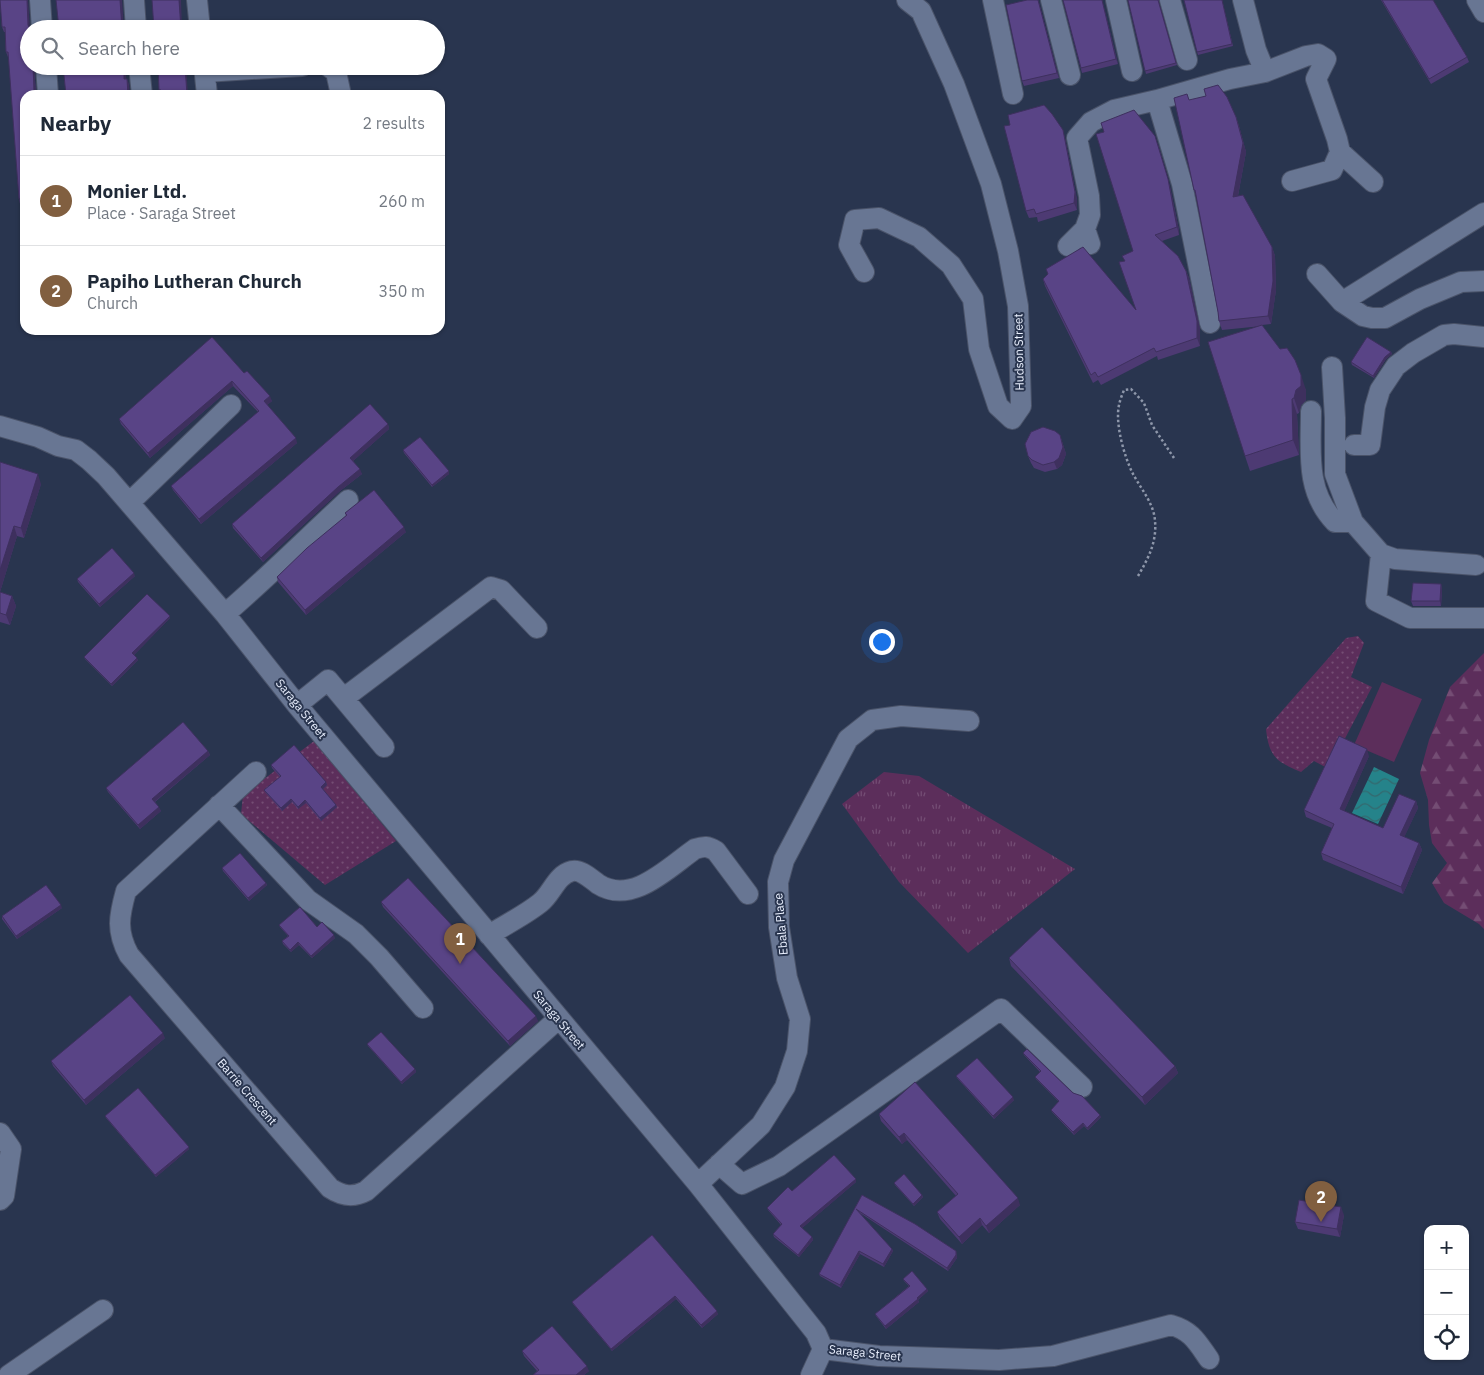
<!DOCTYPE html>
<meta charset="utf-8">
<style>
:root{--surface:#fff;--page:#f6f6f7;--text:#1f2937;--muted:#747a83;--line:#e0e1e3;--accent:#815f40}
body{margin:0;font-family:"IBM Plex Sans",sans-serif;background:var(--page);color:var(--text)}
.controls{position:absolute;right:15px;bottom:15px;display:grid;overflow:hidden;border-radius:10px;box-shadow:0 1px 4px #0004}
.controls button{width:45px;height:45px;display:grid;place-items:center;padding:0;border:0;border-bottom:1px solid var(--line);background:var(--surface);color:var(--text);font:25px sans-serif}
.you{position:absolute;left:881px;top:641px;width:18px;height:18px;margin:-12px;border:4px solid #fff;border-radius:50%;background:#1a73e8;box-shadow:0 0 0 8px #1a73e833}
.badge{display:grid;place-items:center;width:32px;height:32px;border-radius:50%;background:var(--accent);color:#fff;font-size:16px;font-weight:700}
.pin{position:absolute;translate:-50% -41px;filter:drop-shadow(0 1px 2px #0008)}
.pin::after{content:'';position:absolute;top:26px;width:18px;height:15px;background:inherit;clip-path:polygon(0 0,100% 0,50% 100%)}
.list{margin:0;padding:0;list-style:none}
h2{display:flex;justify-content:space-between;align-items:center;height:65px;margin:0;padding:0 20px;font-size:21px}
h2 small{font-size:16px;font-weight:400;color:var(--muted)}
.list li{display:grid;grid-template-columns:32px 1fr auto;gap:15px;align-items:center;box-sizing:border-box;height:90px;padding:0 20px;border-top:1px solid var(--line)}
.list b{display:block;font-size:19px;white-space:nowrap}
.list p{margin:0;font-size:16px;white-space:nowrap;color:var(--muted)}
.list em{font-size:16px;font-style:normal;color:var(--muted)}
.icon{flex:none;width:28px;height:28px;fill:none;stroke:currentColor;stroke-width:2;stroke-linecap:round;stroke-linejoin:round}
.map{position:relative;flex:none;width:1484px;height:1375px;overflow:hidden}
.search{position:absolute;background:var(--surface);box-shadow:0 1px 4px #0004;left:20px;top:20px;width:425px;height:55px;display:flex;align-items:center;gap:12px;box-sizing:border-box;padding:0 18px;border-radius:28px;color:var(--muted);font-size:19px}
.panel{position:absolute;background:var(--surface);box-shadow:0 1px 4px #0004;left:20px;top:90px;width:425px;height:245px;border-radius:15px}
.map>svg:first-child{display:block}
.grass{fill:url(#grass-dots)}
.forest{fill:url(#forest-firs)}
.park{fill:url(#park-tufts)}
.pitch{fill:#5c2e5b}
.water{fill:url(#water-waves)}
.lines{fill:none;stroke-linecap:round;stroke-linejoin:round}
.minor-casing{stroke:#4a5369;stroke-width:22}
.path{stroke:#8e97aa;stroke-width:2.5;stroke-dasharray:2.5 2.5;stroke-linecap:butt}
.minor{stroke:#687693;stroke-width:20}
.wall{fill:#4d3a73}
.shaded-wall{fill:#3e305e}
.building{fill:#594486;stroke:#3e305e}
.labels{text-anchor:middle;stroke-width:4;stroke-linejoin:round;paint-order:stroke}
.street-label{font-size:12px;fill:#ebf1ff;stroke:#29354f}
</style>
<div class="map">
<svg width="1484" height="1375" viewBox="0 0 1484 1375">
<defs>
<pattern id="grass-dots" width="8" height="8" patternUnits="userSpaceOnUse" patternTransform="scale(1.25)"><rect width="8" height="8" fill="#5c2e5b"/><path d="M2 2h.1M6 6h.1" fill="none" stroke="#744d74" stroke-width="1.8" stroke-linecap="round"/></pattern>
<pattern id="forest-firs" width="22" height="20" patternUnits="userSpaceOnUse" patternTransform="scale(1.25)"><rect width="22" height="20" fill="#5c2e5b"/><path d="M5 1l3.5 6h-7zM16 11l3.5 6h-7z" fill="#744d74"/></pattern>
<pattern id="park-tufts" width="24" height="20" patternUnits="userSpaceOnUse" patternTransform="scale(1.25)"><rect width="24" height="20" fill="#5c2e5b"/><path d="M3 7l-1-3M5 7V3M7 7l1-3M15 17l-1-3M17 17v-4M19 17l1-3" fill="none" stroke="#744d74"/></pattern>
<pattern id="water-waves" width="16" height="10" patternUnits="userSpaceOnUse" patternTransform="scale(1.25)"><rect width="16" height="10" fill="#25838a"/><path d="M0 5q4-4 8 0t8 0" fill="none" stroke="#34686e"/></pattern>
</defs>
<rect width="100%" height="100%" fill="#29354f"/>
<path class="grass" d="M1358,636l6,7 -13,34 21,10 -43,82 -15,-8 -13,11c-24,-10 -32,-15 -35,-43l80,-91z
M314,741l82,100 -71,44 -84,-71 2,-19z"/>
<path class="forest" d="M1484,653v276l-5,-5 -35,-21 -12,-20 15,-20 -15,-20 -3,-18 -1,-25 -8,-27 9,-33 21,-53z"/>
<path class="park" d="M884,772l35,4 156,93 -107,84 -69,-71 -57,-78z"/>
<path class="pitch" d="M1382,682l40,17 -28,63 -40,-17z"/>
<path class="water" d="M1374,767l25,12 -21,45 -26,-11z"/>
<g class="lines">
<defs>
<path id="minor" d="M40,0l2,29
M134,0l2,29
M197,0l3,29
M993,0l20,94
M1051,0l19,75
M1116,0l16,71
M1170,0l17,60
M1243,0l13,50 9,22
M1477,0l7,12
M46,66l2,29
M139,66l3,29
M204,66l3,29
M328,66l8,6 5,23
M205,72l97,-6
M1292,181l40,-11 8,-18
M1090,244l-5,-15 5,-14 -1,-19 -12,-58 14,-16 23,-12 43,-10
M1068,246l17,-17
M864,272l-15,-27 6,-25 24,-2 40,19 32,28 22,34 6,50 19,57 14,13 9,-13 -3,-100 -10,-55 -17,-67 -37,-100 -33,-73 -14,-11
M1317,274l25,28 142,-89
M1342,302l21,14 9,2h13l35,-19 41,-17 23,-1
M1210,323l-28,-139 -25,-84 73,-21 35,-7 41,-16 12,-2 8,5 -10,20 21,60 3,13 33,30
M1332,367l3,51v56l18,48 28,32 14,5 81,6
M1311,411c0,40 -6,80 24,111h18
M0,426l38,11 20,9 18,4 13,10 17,16 119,138 72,91 401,479 118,149 7,16 56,7 120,4 54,-4 118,-31c21,6 26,17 38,34
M1354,445h16l5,-38 5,-17 16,-24 17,-13 31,-18 10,-1 30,3
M130,502l101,-97
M1381,554l-5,47 34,17h74
M225,614c42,-36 82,-76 123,-114
M344,698l147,-111 10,3 36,38
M297,705l31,-25 56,67
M256,772l-130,119c-7,25 -10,40 3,64l201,233c12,8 23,10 36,3l192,-172
M219,805l89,95 48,34 23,23 44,51
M489,935c16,-10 36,-20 51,-32 12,-9 16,-28 32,-32 9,-2 19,8 26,13 34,22 71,-17 97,-35 9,-3 13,-3 21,2l32,43
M0,1133l11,16 -7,47 -4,4
M719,1164l23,20 37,-18 222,-157 81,78
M698,1184l63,-59 24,-38 12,-36 3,-32 -13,-41 -8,-51 -1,-45 6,-22 64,-121 24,-19 29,-4 68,5
M9,1375l94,-65
M811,1375l12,-26"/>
</defs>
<use href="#minor" class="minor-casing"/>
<path class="path" d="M1138,576c10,-17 19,-34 17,-55 -1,-18 -15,-33 -23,-49 -8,-17 -17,-48 -13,-67 1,-5 3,-10 5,-15l7,-1 13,14 8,22 22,33"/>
<use href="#minor" class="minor"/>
</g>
<path class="wall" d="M0,0h28l1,66h5l2,28 -11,1v109h-5l-1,-5 -10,-142h-1l-2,-5 -1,-20h-1l-2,-5z
M1063,0h39l16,64 -36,9z
M1128,0h31v3l18,62 -31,9z
M1222,0l11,46 -35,9 -1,-3z
M1381,0h52l34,57 2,5 -38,22z
M1039,3l20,75 -35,8 -2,-5z
M1190,100l46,17 3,9 7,26 -8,44 34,51 3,9 1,34 -5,34 -9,1 44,65v10l-5,5 -2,8 -2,1 2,41 -49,16 -5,-15 17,-130 -40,4 -3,-9 -1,-9 -21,-113 -3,-9z
M1065,138l12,62v10l-39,12 -1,-5 -8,1 -3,-7z
M1158,144l12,43 9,43v5l-17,6 24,30 3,7 11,51v17l-42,14 -1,-4 -56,29 -3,-5 -5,3 -48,-97 -2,-7 93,31 -11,-49 8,-10z
M1391,352l1,2 -6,5 -12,19 -22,-13 -1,-3z
M244,373l28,28 -5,4 30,38 -96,81 -28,-34 -2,-4 87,-74 -25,-26 -83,72 -29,-34 -2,-5z
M388,424l1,5 -36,32 9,13 -22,17 -77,71 -30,-34 -1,-4z
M1060,435l6,19 -4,11 -5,4 -12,3 -11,-4 -3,-5 -3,-7z
M403,450l46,24 -17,13 -28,-34z
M0,462l41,22 -17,54 -7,-2 -17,56z
M345,513l61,19 -100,83 -28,-33 -1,-5 69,-61z
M135,576l-35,31 -22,-25 -1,-3z
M1441,584l1,6 -1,16h-28l-2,-5z
M0,592l12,4 4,10 -6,19 -10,-3z
M170,616v2l-36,37 4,5 -26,26 -27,-27 -1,-2z
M208,751l2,4 -55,47 6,9 -21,18 -32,-37 -2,-4z
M1369,756l-25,55 39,17 33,-27 2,7 -14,29 15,6 3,7 -19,44 -80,-34 -2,-7 11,-25 -26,-11 -2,-7z
M271,765l55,17 1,3 -4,4 13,16 1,2 -16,14 -15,-18 -8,6 -6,-7 -10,9 -17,-19 -1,-2 16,-13 -8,-9z
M222,868l44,15 1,2 -18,16 -26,-30z
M381,902l157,119 -28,25 -127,-139z
M62,908l-45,31 -15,-20v-3z
M279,925l38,2 18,11 -23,20 -13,-13 -8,7 -8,-8 -1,-3 6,-5 -8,-9z
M1009,958l166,108 3,7 -33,32 -134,-139z
M165,1038l-79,67 -33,-39 -2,-5z
M367,1044l48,25 1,3 -14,12 -34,-38z
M1023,1053l50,40 28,24 -13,13 -4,-4 -10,9 -22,-23 -1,-2 8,-8 -23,-23 -1,-2 5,-5 -16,-17z
M956,1076l58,24 -20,19 -37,-41z
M879,1114l141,91 -31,28 -7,-8 -20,19 -22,-25 -3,-7 19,-16 -49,-56 -5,4 -21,-23z
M105,1116l84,33 -33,28 -50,-59z
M856,1182l-54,46 10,9 1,3 -14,17 -25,-20 -1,-3 8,-9 -13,-15 -1,-2 25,-17z
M894,1183l28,12 1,2 -9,9 -19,-21z
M862,1195l94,56 1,7 -9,13 -88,-58 32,36 1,2 -9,16 -24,-13 -19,34 -21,-12 -1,-2z
M1344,1215l-4,22 -42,-8 -3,-7z
M652,1235l66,79 -16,14 -26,-29 -64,52 -39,-47 -1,-2z
M903,1279l24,10 1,2 -10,9 1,2 -33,27 -10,-13 -1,-2 34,-28 -5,-5z
M522,1351l67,20 -5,4h-51l4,-4 -13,-15z"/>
<path class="shaded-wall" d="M27,0h1l2,29 -2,-4z
M120,0h2l2,29h-2z
M179,0h2l1,29h-1z
M1038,0l1,3 20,75 -2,-5z
M1102,0l16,64 -2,-5z
M33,66h1l2,29 -2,-4z
M124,66h2v18l-2,-5z
M185,66h1l2,29h-1z
M127,79l2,5 1,11h-2z
M1236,117l3,9 7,26 -10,54 -3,-9z
M1063,130l2,8 12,62v10l-3,-7z
M1155,136l15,51 9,43v5l-2,-8z
M1272,247l3,9 1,34 -5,34 -3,-8z
M1186,271l3,7 11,51v17l-3,-8z
M1391,352l1,2 -6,5 -12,19 -1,-2 12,-19z
M1301,375l5,15v10l-5,5 -2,8 -5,-15z
M232,381l1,5 -83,72 -2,-5z
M270,396l2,5 -6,5 -2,-5z
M1292,399l5,15 2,41 -6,-15z
M388,424l1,5 -37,33 -2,-4z
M1060,435l6,19 -4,11 -5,4 -3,-7z
M296,438l1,5 -96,81 -2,-5z
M360,469l2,5 -22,17 -77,71 -2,-4 77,-71z
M449,471v3l-17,13v-2z
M38,474l3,10 -17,54 -3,-10z
M14,526l3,10 -17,56v-22z
M404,527l2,5 -100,83 -1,-5z
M134,573l1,3 -35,31 -1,-3z
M1441,584l1,6 -1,16 -1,-5z
M12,596l4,10 -6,19 -4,-10z
M170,616v2l-37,38 -1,-3z
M137,658l1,2 -26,26 -1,-2z
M1367,749l2,7 -27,60 -2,-7z
M208,751l2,4 -57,48 -1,-4z
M326,782l1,3 -5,5 -1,-3z
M291,799l1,3 -10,9 -1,-3z
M305,800l1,3 -8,6v-2z
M1416,801l2,7 -16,34 -2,-7z
M336,805l1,2 -16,14 -1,-3z
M159,807l2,4 -21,18 -2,-4z
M1419,843l3,7 -19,44 -2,-7z
M266,883l1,2 -18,16 -1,-3z
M61,905l1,3 -45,31 -1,-3z
M334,935l1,3 -23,20 -1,-2z
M298,942l1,3 -8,7 -1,-2z
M536,1016l2,5 -28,25 -2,-5z
M163,1033l2,5 -79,67 -2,-5z
M1175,1066l3,7 -33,32 -3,-8z
M415,1069l1,3 -14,12 -1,-2z
M1013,1097l1,3 -20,19 -1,-3z
M1100,1115l1,2 -13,13 -1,-2z
M1083,1123l1,3 -10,9 -1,-3z
M904,1133l3,7 -5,4 -3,-7z
M189,1147v2l-33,28 -1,-2z
M856,1179v3l-55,47 -1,-3z
M922,1195l1,2 -9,9 -1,-2z
M1018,1198l2,7 -31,28 -3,-7z
M1341,1207l3,8 -4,22 -3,-8z
M980,1218l2,7 -20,19 -3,-7z
M812,1237l1,3 -14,17 -1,-2z
M892,1249l1,2 -9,16 -1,-3z
M859,1251l1,3 -19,34 -1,-3z
M956,1251l1,7 -9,13 -1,-3z
M927,1289l1,2 -10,9 1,2 -33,27 -1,-3z
M675,1296l1,3 -64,52 -1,-2z
M717,1311l1,3 -16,14 -1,-3z
M587,1366l2,5 -5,4h-8z"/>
<path class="building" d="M0,0h27l1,25 2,4h-1v37h4l1,25 3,4h-12v104h-6l-11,-147h-2l-1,-25h-3z
M56,0h64l2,29h-63z
M152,0h27l2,29h-27z
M1027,0h11l19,73 -35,8 -16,-76z
M1063,0h39l14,59 -35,9z
M1128,0h30l18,63 -31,8z
M1184,0h38l10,44 -35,8z
M1382,0h51l34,57 -38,22z
M63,66h61v13h3l1,16h-62z
M158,66h27l2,29h-25l-1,-5h-2z
M1218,85l9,12 9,20 7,26 -10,54 10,-2 29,52 1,34 -5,35 -49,5 -1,-9 -23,-122h-1l-20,-92 13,-4 2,6 17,-4 -2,-7z
M1044,105l8,9 11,16 12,62 -1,11 -38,11 -2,-5 -8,2 -22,-85 6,-1 -2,-10z
M1134,110l21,26 13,43 8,43 1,5 -22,8 23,21 8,15 11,50v17l-41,14 -2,-4 -56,29 -3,-5 -4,3 -48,-96 5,-5 -2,-5 37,-22 53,63 -17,-48 6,-1 -3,-5 11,-5 -37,-117 8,-2 -3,-9z
M1262,325l18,24 7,-1 8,12 6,15v11l-5,4 -2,8 -2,1 1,41 -48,16 -37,-114z
M212,337l32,36 3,-2 23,25 -6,5 32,37 -97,81 -28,-33 88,-75 -27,-30 -84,72 -29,-34z
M1367,337l24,15 -6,5 -12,19 -22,-14z
M370,404l18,20 -38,34 10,11 -22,18 -77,71 -29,-34z
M1043,427l12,4 5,4 3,12 -4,11 -5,4 -11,3 -11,-5 -4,-4 -3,-12 6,-12z
M420,437l29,34 -17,14 -29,-35z
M0,462l38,12 -17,54 -7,-2 -14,44z
M374,490l30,37 -99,83 -28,-33 30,-29 40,-33 -2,-2z
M112,548l22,25 -35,31 -22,-25z
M1413,583l28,1 -1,17h-29z
M0,592l12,4 -6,19 -6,-2z
M147,594l23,22 -38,37 5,5 -26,26 -27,-27z
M183,722l25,29 -56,48 7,8 -21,18 -32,-37z
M1339,736l28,13 -27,60 43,19 16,-34 17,7 -16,34 19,8 -18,44 -80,-34 13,-29 -30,-14z
M294,745l32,37 -5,5 15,18 -16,13 -15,-18 -7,7 -7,-8 -10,9 -17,-18 17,-14 -10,-11z
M240,853l26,30 -18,15 -26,-30z
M408,878l128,138 -28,25 -127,-139z
M46,885l15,20 -45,31 -14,-20z
M300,907l17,20 5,-5 12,13 -23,21 -13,-14 -8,8 -8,-9 7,-5 -10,-11z
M1042,927l133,139 -33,31 -133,-139z
M130,995l33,38 -79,67 -33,-39z
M381,1032l34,37 -14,13 -34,-38z
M1027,1049l46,44 9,3 18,19 -13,13 -4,-5 -10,9 -22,-22 8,-9 -24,-24 6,-6 -18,-18z
M977,1058l36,39 -20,19 -37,-40z
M915,1082l103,116 -32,28 -6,-8 -21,19 -22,-25 21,-18 -54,-61 -5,4 -20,-23z
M138,1088l51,59 -34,28 -50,-59z
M834,1155l22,24 -56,47 12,11 -14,18 -25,-21 9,-10 -15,-16 21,-21 4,4z
M904,1174l18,21 -9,9 -19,-21z
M862,1195l53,29 41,27v4l-9,13 -91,-59 36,40 -9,15 -24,-13 -19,34 -21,-11z
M1299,1200l42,7 -4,22 -42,-7z
M652,1235l65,76 -16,14 -26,-29 -64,53 -39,-47z
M912,1271l15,18 -10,9 1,1 -33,27 -10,-12 35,-28 -7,-7z
M552,1326l35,40 -11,9h-43l6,-5 -17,-19z"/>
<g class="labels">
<g class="street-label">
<text transform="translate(1019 352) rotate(-91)" y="4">Hudson Street</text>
<text transform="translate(301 709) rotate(51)" y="4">Saraga Street</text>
<text transform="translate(781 924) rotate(-95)" y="4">Ebala Place</text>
<text transform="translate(559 1020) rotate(50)" y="4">Saraga Street</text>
<text transform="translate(247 1092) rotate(49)" y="4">Barrie Crescent</text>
<text transform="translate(865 1353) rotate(6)" y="4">Saraga Street</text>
</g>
</g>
</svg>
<div class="controls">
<button>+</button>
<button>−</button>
<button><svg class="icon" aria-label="locate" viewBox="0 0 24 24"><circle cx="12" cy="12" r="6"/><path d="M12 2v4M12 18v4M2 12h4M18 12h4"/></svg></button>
</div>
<div class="you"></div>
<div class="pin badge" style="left:460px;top:964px">1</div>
<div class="pin badge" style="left:1321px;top:1222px">2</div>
<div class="search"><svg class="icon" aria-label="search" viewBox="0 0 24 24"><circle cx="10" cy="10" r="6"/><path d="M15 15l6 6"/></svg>Search here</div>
<section class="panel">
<h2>Nearby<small>2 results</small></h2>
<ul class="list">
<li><span class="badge">1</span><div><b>Monier Ltd.</b><p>Place · Saraga Street</p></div><em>260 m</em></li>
<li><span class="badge">2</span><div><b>Papiho Lutheran Church</b><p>Church</p></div><em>350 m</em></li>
</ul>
</section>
</div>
